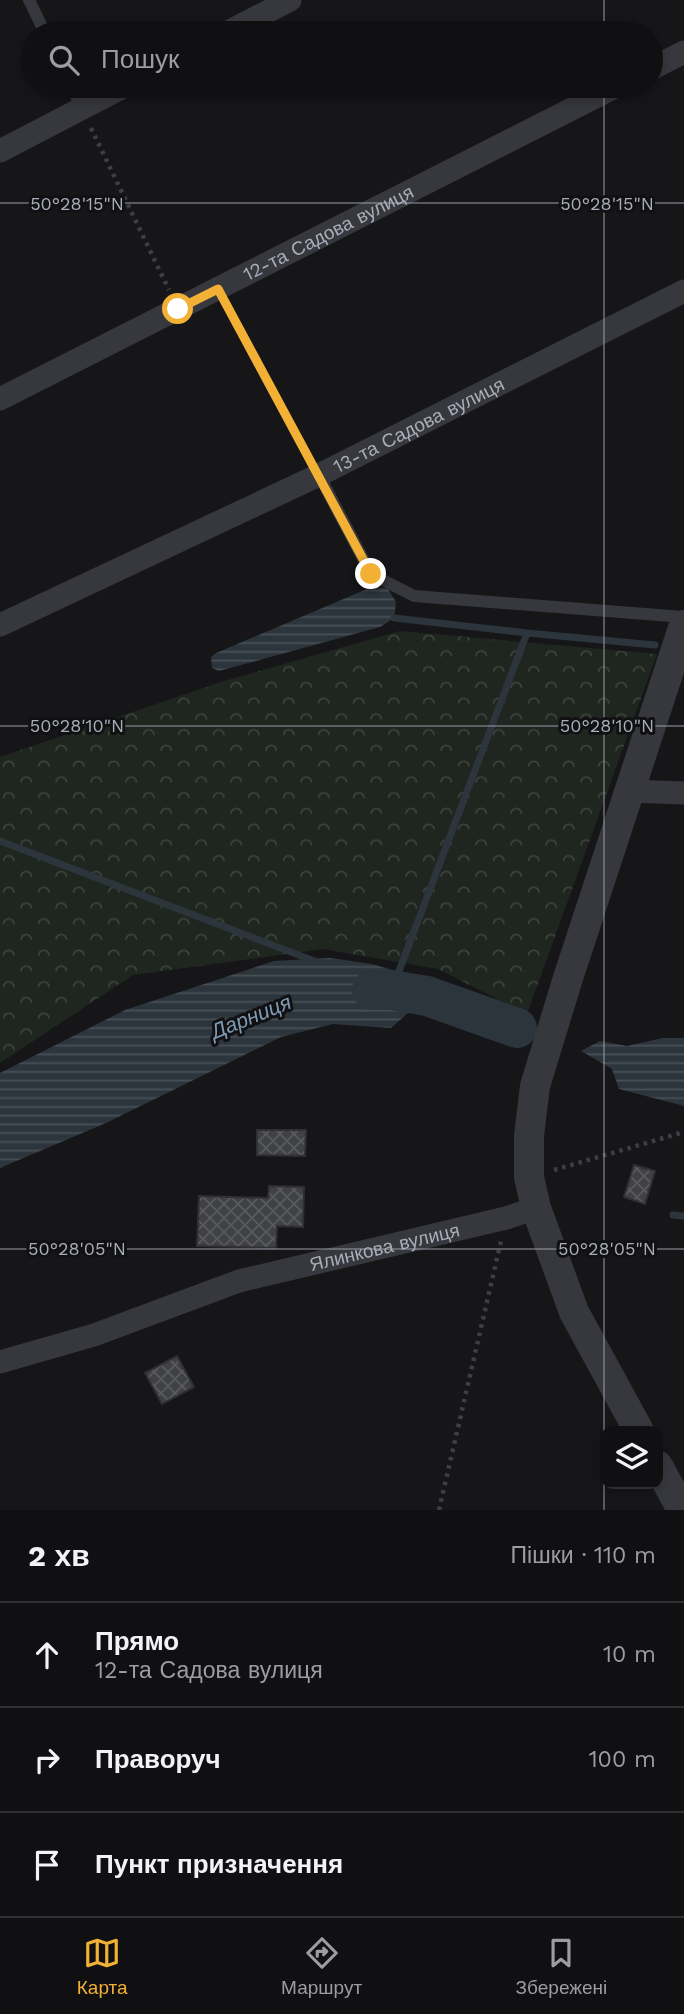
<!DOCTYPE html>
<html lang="uk">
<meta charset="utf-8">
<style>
:root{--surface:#101012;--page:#1e1e20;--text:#f1f3f6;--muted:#9c9d9f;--line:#303032;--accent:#f2b134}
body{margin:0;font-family:"Work Sans",sans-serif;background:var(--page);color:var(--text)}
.controls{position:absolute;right:21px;bottom:21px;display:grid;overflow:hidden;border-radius:14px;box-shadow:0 4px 10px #0003}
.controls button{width:63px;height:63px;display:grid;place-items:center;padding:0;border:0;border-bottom:2px solid var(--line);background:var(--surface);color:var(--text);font:35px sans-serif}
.stop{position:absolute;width:21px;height:21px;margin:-16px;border:5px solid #f2b134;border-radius:50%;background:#fff}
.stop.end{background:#f2b134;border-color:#fff;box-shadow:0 2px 7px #0008}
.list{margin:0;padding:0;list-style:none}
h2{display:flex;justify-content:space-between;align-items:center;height:91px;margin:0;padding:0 28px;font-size:30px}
h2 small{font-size:23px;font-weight:400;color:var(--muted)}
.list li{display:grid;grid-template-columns:46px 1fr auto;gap:21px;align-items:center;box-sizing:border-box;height:105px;padding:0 28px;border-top:2px solid var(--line)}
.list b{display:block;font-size:26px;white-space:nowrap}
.list p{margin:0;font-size:23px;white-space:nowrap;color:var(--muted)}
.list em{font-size:23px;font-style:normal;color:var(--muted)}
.icon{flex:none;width:38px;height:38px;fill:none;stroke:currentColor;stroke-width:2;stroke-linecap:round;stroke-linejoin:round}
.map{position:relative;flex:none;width:684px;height:1510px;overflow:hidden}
.search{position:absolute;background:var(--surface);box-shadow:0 4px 10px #0003;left:21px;right:21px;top:21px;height:77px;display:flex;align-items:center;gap:18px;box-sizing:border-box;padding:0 24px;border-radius:38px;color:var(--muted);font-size:26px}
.sheet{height:406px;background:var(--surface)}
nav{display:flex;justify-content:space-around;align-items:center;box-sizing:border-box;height:98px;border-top:2px solid var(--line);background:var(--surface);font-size:19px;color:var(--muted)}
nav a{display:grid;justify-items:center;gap:4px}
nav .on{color:var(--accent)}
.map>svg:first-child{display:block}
.forest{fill:url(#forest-crowns)}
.water{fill:url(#water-rules)}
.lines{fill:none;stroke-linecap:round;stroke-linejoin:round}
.stream{stroke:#2c353c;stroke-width:7}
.river{stroke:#2c353c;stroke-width:40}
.building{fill:url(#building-cross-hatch);stroke:#303034;stroke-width:2}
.path{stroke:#3d3f44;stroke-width:4.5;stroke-dasharray:3.5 5;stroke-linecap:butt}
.service{stroke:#37383d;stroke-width:12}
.minor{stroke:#37383d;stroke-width:23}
.tertiary{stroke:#37383d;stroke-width:30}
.route{stroke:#f2b134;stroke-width:9}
.ticks{fill:none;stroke:#a8adb8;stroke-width:2;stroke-opacity:0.45}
.labels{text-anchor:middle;stroke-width:6;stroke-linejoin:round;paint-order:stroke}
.street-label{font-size:19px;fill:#a8adb8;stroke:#111113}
.water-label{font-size:21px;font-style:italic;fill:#7f9bb3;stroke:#111113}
.ticks-label{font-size:18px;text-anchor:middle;fill:#a8adb8;stroke:#111113;stroke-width:6;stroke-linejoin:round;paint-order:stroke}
</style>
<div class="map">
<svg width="684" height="1510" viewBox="0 0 684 1510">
<defs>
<pattern id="forest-crowns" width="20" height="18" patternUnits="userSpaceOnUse" patternTransform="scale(1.75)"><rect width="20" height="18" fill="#1e261f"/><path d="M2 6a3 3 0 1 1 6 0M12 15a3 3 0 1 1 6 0" fill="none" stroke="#3c433d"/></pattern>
<pattern id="water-rules" width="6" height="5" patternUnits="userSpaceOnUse" patternTransform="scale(1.75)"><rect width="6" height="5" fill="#2c353c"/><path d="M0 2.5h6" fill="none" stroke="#485056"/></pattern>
<pattern id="building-cross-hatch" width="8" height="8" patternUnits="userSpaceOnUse" patternTransform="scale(1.75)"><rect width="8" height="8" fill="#404145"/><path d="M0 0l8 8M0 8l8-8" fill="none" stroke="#595a5e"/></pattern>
</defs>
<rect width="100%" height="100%" fill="#161618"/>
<path class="forest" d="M400,631l257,23 -130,360 -89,-45 -115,-20 -190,26 -133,88v-306l224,-76z"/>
<path class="water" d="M374,586l14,3 8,13 -2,16 -14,9 -161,44 -7,-3 -1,-11 5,-4z
M330,958l42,6 54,16 1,16 -36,32 -58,-4 -52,13 -175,86 -106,45v-95l125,-63 149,-49z
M663,1038h21v68l-65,-17 -7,-20 -31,-18 19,-10 27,5z"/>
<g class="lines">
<path class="stream" d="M394,618l133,15 -131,346
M527,633l128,12
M0,841l317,121
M673,1215l11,1"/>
<path class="river" d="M372,990h19l36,6 90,32"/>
</g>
<path class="building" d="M257,1130h49l-1,26 -48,-1z
M634,1165l21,6 -10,33 -21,-7z
M269,1186l35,1 -1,40 -26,-1 -1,22 -79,-2 2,-50 69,2z
M177,1356l17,31 -32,17 -17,-31z"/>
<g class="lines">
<path class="path" d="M91,128l78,162
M227,305l82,153
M554,1170l130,-38
M439,1510l62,-269"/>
<path class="service" d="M29,0l16,33
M71,86l11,22
M319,475l52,99 43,22 270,21"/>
<g class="minor">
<path d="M226,33l64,-33"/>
<path d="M651,69l33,-17"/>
<path d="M0,151l125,-65"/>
<path id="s1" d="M0,399l617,-313"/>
<path id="s2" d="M0,625l319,-150 365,-184"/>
<path d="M629,791l55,2"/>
<path id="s3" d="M0,1362l94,-27 145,-54 267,-63 30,-10"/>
</g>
<path class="tertiary" d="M639,1431l-65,-119 -38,-104 -7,-31v-41l6,-50 33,-108 116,-353
M658,1466l24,44"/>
</g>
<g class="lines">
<path class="route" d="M178,309l40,-20 153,285"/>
</g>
<path class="ticks" d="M604,0v33M604,86v1424M0,203h684M0,726h684M0,1249h684"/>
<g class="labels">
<g class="street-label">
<text dy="7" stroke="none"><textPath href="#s1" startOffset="368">12-та Садова вулиця</textPath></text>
<text dy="7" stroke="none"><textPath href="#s2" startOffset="464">13-та Садова вулиця</textPath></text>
<text dy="7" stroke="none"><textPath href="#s3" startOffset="402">Ялинкова вулиця</textPath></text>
</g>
<g class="water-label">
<text transform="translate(251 1017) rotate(-22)" y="7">Дарниця</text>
</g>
</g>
<g class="ticks-label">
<text x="77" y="210">50°28'15"N</text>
<text x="607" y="210">50°28'15"N</text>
<text x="77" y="732">50°28'10"N</text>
<text x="607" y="732">50°28'10"N</text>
<text x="77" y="1255">50°28'05"N</text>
<text x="607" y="1255">50°28'05"N</text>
</g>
</svg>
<div class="controls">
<button><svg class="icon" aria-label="layers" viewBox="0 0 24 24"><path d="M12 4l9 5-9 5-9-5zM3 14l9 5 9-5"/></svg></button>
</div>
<div class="stop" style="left:178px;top:309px"></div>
<div class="stop end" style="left:371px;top:574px"></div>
<div class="search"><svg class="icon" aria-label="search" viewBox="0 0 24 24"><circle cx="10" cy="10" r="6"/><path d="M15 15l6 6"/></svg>Пошук</div>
</div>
<section class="sheet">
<h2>2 хв<small>Пішки · 110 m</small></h2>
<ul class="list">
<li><svg class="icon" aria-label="ahead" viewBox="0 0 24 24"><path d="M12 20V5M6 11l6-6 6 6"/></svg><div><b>Прямо</b><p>12-та Садова вулиця</p></div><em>10 m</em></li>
<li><svg class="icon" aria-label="right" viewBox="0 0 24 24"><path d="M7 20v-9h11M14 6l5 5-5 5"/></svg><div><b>Праворуч</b></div><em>100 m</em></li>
<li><svg class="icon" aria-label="arrive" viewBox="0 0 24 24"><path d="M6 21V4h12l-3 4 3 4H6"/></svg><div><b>Пункт призначення</b></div></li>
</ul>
</section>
<nav>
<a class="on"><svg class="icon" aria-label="map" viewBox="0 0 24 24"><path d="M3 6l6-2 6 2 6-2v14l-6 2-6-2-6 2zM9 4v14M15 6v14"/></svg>Карта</a>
<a><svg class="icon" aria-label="directions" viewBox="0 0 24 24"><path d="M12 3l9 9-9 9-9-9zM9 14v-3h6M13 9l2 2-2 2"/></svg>Маршрут</a>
<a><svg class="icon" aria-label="saved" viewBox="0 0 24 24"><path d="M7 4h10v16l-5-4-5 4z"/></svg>Збережені</a>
</nav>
